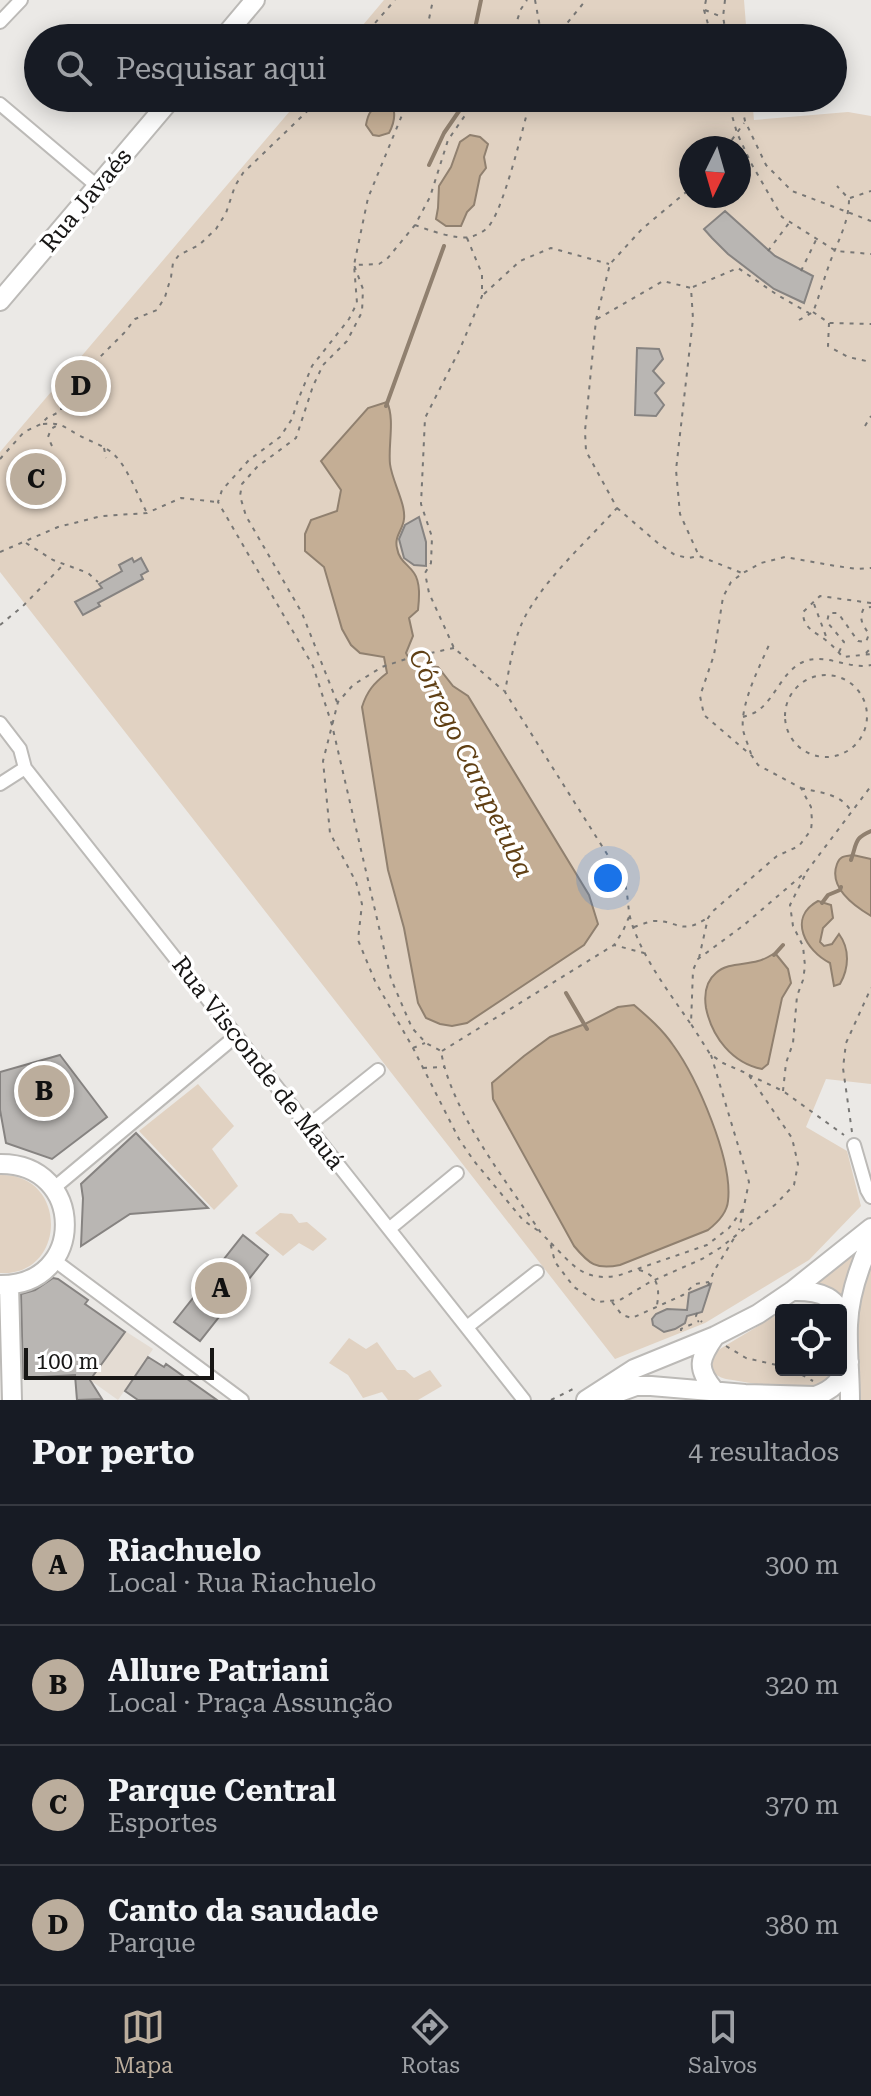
<!DOCTYPE html>
<html lang="pt">
<meta charset="utf-8">
<style>
:root{--surface:#171b24;--page:#20242c;--text:#f1f3f6;--muted:#9ea1a6;--line:#363941;--accent:#bbad9c}
body{margin:0;font-family:"Roboto Serif",serif;background:var(--page);color:var(--text)}
.controls{position:absolute;right:24px;bottom:24px;display:grid;overflow:hidden;border-radius:8px;box-shadow:0 4px 20px #0003}
.controls button{width:72px;height:72px;display:grid;place-items:center;padding:0;border:0;border-bottom:2px solid var(--line);background:var(--surface);color:var(--text);font:40px sans-serif}
.compass{position:absolute;left:679px;top:136px;width:72px;height:72px;border-radius:50%;background:var(--surface);box-shadow:0 4px 20px #0003;rotate:185deg}
.scale{position:absolute;left:24px;bottom:20px;width:190px;box-sizing:border-box;padding-left:8px;border:4px solid #171615;border-top:0;font-size:22px;line-height:28px;white-space:nowrap;color:#171615;-webkit-text-stroke:6px #fff;paint-order:stroke}
.you{position:absolute;left:608px;top:878px;width:28px;height:28px;margin:-20px;border:6px solid #fff;border-radius:50%;background:#1a73e8;box-shadow:0 0 0 12px #1a73e833}
.badge{display:grid;place-items:center;width:52px;height:52px;border-radius:50%;background:var(--accent);color:#111;font-size:26px;font-weight:700}
.pin{position:absolute;translate:-50% -50%;border:4px solid #fff;box-shadow:0 2px 8px #0006}
.list{margin:0;padding:0;list-style:none}
h2{display:flex;justify-content:space-between;align-items:center;height:104px;margin:0;padding:0 32px;font-size:34px}
h2 small{font-size:26px;font-weight:400;color:var(--muted)}
.list li{display:grid;grid-template-columns:52px 1fr auto;gap:24px;align-items:center;box-sizing:border-box;height:120px;padding:0 32px;border-top:2px solid var(--line)}
.list b{display:block;font-size:30px;white-space:nowrap}
.list p{margin:0;font-size:26px;white-space:nowrap;color:var(--muted)}
.list em{font-size:26px;font-style:normal;color:var(--muted)}
.icon{flex:none;width:44px;height:44px;fill:none;stroke:currentColor;stroke-width:2;stroke-linecap:round;stroke-linejoin:round}
.map{position:relative;flex:none;width:871px;height:1400px;overflow:hidden}
.search{position:absolute;background:var(--surface);box-shadow:0 4px 20px #0003;left:24px;right:24px;top:24px;height:88px;display:flex;align-items:center;gap:20px;box-sizing:border-box;padding:0 28px;border-radius:44px;color:var(--muted);font-size:30px}
.sheet{height:584px;background:var(--surface)}
nav{display:flex;justify-content:space-around;align-items:center;box-sizing:border-box;height:112px;border-top:2px solid var(--line);background:var(--surface);font-size:22px;color:var(--muted)}
nav a{display:grid;justify-items:center;gap:4px}
nav .on{color:var(--accent)}
.map>svg:first-child{display:block}
.built{fill:#e4dcd3}
.green{fill:#e1d2c2;fill-rule:evenodd}
.water{fill:#c4ae95;stroke:#90806f;stroke-width:2}
.lines{fill:none;stroke-linecap:round;stroke-linejoin:round}
.stream{stroke:#90806f;stroke-width:4}
.building{fill:#b9b6b3;stroke:#868381;stroke-width:2}
.street-casing{stroke:#bcbab7;stroke-width:16}
.secondary-casing{stroke:#bcbab7;stroke-width:22}
.path{stroke:#787775;stroke-width:2;stroke-dasharray:4 6;stroke-linecap:butt}
.street{stroke:#fff;stroke-width:12}
.secondary{stroke:#fff;stroke-width:18}
.labels{text-anchor:middle;stroke-width:7;stroke-linejoin:round;paint-order:stroke}
.street-label{font-size:24px;fill:#171615;stroke:#fff}
.water-label{font-size:26px;font-style:italic;fill:#604015;stroke:#fff}
</style>
<div class="map">
<svg width="871" height="1400" viewBox="0 0 871 1400">
<rect width="100%" height="100%" fill="#ebe9e6"/>
<path class="built" d="M125,1331l28,18 -35,51 -28,-20z"/>
<path class="green" d="M384,0h360l3,38h-395z
M301,98h451l2,22 94,-8 23,4v968l-45,-5 -20,48 41,24 14,55 -52,54 -104,63 -90,36 -615,-787v-120zM691,148h48v48h-48z
M198,1084l36,42 -22,23 26,37 -24,24 -75,-79z
M0,1175c69,-2 67,102 0,98z
M280,1213l12,1 7,9 8,-1 20,17 -14,12 -14,-8 -16,13 -28,-23z
M864,1240l-21,67 -33,-20z
M871,1258v142h-12l-2,-90z
M781,1311v59h53c-1,6 -4,13 -9,16 -14,8 -81,-4 -99,-7 -14,-4 -15,-9 -17,-23 24,-16 49,-28 72,-45z
M349,1338l17,11 11,-7 20,28h8l9,8 16,-8 12,16 -24,14h-30l-6,-8 -19,6 -15,-23 -19,-12z"/>
<path class="water" d="M390,100c6,10 5,22 -1,33l-10,3 -6,-1 -7,-10c3,-18 9,-17 24,-25z
M470,135l10,2 8,7 -4,13 2,11 -6,8 -6,29 -7,7 -6,14h-15l-10,-7 2,-11 1,-22 12,-19 9,-25z
M387,402c8,18 1,42 3,62 2,17 16,40 14,55 -1,11 -10,17 -7,29 2,13 11,16 17,25 7,10 5,27 4,37l-9,8 4,18 -7,17 7,13 25,1 15,19 15,10 121,199 9,29 -14,21 -117,78 -15,3 -12,-2 -14,-6 -8,-15 -14,-75 -16,-58 -26,-163c5,-16 12,-24 25,-34l-3,-16 -24,-4 -9,-8 -9,-16 -18,-62 -19,-16v-17l6,-14 26,-9 4,-21 -20,-29 47,-53z
M853,855l18,4v57c-17,-10 -43,-28 -34,-52 3,-8 7,-8 16,-9z
M818,901l13,4 2,13 -10,10 -3,14 4,4 8,-2 7,-10c11,15 10,34 1,50l-6,2 -4,-23c-24,-12 -43,-45 -12,-62z
M775,953l13,16 3,14 -9,15 -14,66 -6,5c-30,-6 -50,-32 -56,-61 -2,-13 -1,-26 10,-35 11,-10 28,-8 42,-12 5,-1 12,-5 17,-8z
M634,1005c14,12 28,24 39,40 24,33 60,115 55,156 -1,12 -11,22 -20,29l-88,35c-24,5 -31,-1 -46,-19l-81,-147 -1,-16 32,-27 26,-19 35,-13 33,-17z"/>
<g class="lines">
<path class="stream" d="M473,38l8,-38
M429,165l15,-32 24,-35
M386,406l58,-160
M851,860c6,-17 3,-22 20,-29
M822,903l6,-8 12,-5 1,-3
M774,955l9,-10
M566,993l21,36"/>
</g>
<path class="building" d="M725,211l50,45 38,20 -9,27 -30,-14 -46,-35 -16,-16 -8,-9z
M637,348l22,1 4,10 -10,12 11,12 -9,10 9,12 -8,11 -21,-1z
M419,517l7,25v24l-12,-1 -10,-7 -5,-19 6,-14z
M132,558l2,4 7,-4 7,13 -7,4 2,4 -45,24 2,3 -17,9 -8,-13 27,-14 -3,-4 23,-13 -3,-6z
M60,1055l47,62 -55,42 -46,-16 -6,-33v-38z
M136,1133l72,75 -78,6 -49,32 2,-48 -2,-14z
M243,1235l25,20 -68,86 -26,-19z
M53,1278l5,1 30,21 -3,4 40,28 -35,48 12,19 -25,1 -2,-25 -52,3 -2,-84 14,-4z
M711,1284l-9,28 -15,4 -2,7 -10,6 -11,3 -11,-7 -1,-6 4,-5 11,-5 20,1 2,-17z
M148,1357l16,10 2,-3 51,36h-79l-13,-9z"/>
<g class="lines">
<defs>
<path id="street" d="M0,22l21,-22
M0,104l97,82
M0,723l20,26 5,19 499,632
M0,784l25,-16
M308,1126l70,-56
M854,1145l13,45 4,7
M54,1188l182,-152
M389,1229l68,-56
M54,1260l188,140
M467,1327l70,-55"/>
<path id="secondary" d="M223,38l32,-38
M0,301l172,-203
M0,1164c86,-1 87,122 0,121
M9,1285l3,115
M792,1291c30,-1 46,6 56,35
M714,1390c-18,-22 -15,-31 1,-54
M603,1398l33,-12h15l94,8 70,2c19,-6 26,-16 34,-34
M586,1400l48,-31 81,-33 43,-22 34,-23 79,-63
M850,1400c0,-25 -3,-50 -2,-75 1,-29 11,-58 23,-84"/>
</defs>
<use href="#street" class="street-casing"/>
<use href="#secondary" class="secondary-casing"/>
<path class="path" d="M535,0l7,38
M706,0l-2,10 8,28
M725,0l-2,17 4,21
M705,10l17,7
M362,38l33,-38
M425,38l8,-38
M511,38l10,-29 6,-9
M555,38l31,-38
M409,98l-41,100 -14,67 3,38 -8,16 -37,47 -14,34 -6,19 -12,18 -31,23 -27,30 -4,12 95,164 19,59 59,254 21,49 14,15 15,8c10,61 66,131 100,182l9,9 5,20 19,25 23,15 23,-2 30,-18 52,-23 18,-11 56,-44 18,-19 4,-21 -6,-26 -44,-64 -25,-11 -13,-9 -19,-30 2,-54 5,-11 46,-34 63,-54 64,-85
M727,98l10,35 14,30 31,54 54,34 35,3
M740,98l5,23 21,44 26,26 79,30
M726,148l18,-25
M850,198l21,-7
M415,225c13,5 41,15 55,12 5,-1 13,-5 17,-9 16,-14 37,-105 44,-130
M467,238l15,36v22l-22,53 -35,69 -4,86 11,33 -1,26 -6,10 4,20 25,55 50,43
M768,251l21,-28
M801,271l15,-31
M693,287l45,-19 41,28 30,17
M484,294l36,-33 31,-13 58,16
M813,312l16,11 42,1
M597,319l66,-38 28,7 2,31 -17,151 4,44 19,42
M799,320l14,-8c6,-15 10,-30 15,-44 8,-24 21,-44 21,-69l-12,-13
M829,323l-1,23 20,11 23,5
M43,424c20,-1 17,1 34,10 11,7 24,10 34,18 15,11 26,42 35,59
M865,426l6,-10
M52,446l-4,-9 3,-8 8,-5
M104,448l2,10
M0,459l24,-27 17,-8 6,-6 14,-7 1,-16 63,-63 10,-13 22,-9 8,-13 6,-20 2,-14 6,-8 20,-10 17,-16 10,-16 9,-27 8,-13 78,-75
M617,508l42,36 16,11 14,3 10,-2 43,17
M26,543l27,17 35,13 10,9
M0,552l58,-25 44,-11 45,-3 34,-15 36,4
M871,603l-51,-7 -17,16c0,18 14,20 25,30 6,5 10,10 15,15l28,-3
M814,604l13,35
M0,625l23,-19 41,-42
M454,648l-42,9 -30,10 -29,18 -15,17 -15,59 7,72 26,49 6,22 -4,36 17,41 38,67 46,91 15,22 49,59 17,12
M839,652l5,-10 -17,-20 2,-9h9l20,28 8,1 3,-8c-6,-9 -11,-15 -5,-26l7,-1
M866,653l5,-5
M785 716a41 41 0 1 1 82 0a41 41 0 1 1-82 0Z
M337,702l-35,-89 -56,-97 -6,-20 2,-12 15,-17 39,-29 17,-52 10,-21 24,-24 15,-29 1,-23 -9,-24 25,-1 8,-5 28,-34 15,-28 18,-57 29,-42
M743,717c6,-2 13,-4 17,-8 16,-13 23,-38 43,-47 22,-10 45,8 68,3
M751,754c-2,-7 -6,-16 -8,-24 -3,-26 16,-62 26,-85
M801,788c19,5 39,5 50,23
M629,917l-6,14 -9,14 30,8
M634,927c6,-2 13,-5 20,-6 23,-1 27,15 53,-3
M699,958l9,-40 5,-7 64,-55 22,-10 12,-16 1,-9 -1,-14 -10,-19 -43,-23 -6,-9 -48,-41 -4,-19 14,-41 9,-58 8,-15 12,-9 18,-10 24,-6 51,9 21,3 14,-1
M690,1023c-21,-31 -46,-63 -58,-99 -5,-14 -3,-29 -8,-43l-119,-189c5,-28 9,-59 25,-84 23,-37 58,-68 87,-100l-31,-57 -1,-20 11,-111 14,-56 32,-35 49,-41
M413,1048l12,-5
M442,1051l172,-106
M711,1055l38,127 -10,48
M423,1068l21,-1
M749,1075l34,16 61,44
M783,1091l3,-28 7,-20 4,-47 6,-16 2,-14 -2,-20 -10,-20 -3,-21 16,-32
M852,1132l-9,-64 3,-25 25,-55
M551,1243c22,22 31,38 66,33l90,-31 22,-17 14,-19
M639,1270c19,5 21,18 18,35
M708,1286l6,-15 22,-36
M612,1302l10,13 10,3 51,-23 12,-11 14,-2
M697,1313l-1,3 6,6
M681,1331v-2l18,-8
M726,1346l20,12 35,8
M793,1370l20,11
M551,1400l24,-12"/>
<use href="#street" class="street"/>
<use href="#secondary" class="secondary"/>
</g>
<g class="labels">
<g class="street-label">
<text transform="translate(86 200) rotate(-50)" y="8">Rua Javaés</text>
<text transform="translate(258 1063) rotate(52)" y="8">Rua Visconde de Mauá</text>
</g>
<g class="water-label">
<text transform="translate(471 763) rotate(64)" y="9">Córrego Carapetuba</text>
</g>
</g>
</svg>
<div class="controls">
<button><svg class="icon" aria-label="locate" viewBox="0 0 24 24"><circle cx="12" cy="12" r="6"/><path d="M12 2v4M12 18v4M2 12h4M18 12h4"/></svg></button>
</div>
<svg class="compass" viewBox="-18 -18 36 36"><path d="M0-13l5 13h-10z" fill="#e53935"/><path d="M0 13l5-13h-10z" fill="#9ea1a6"/></svg>
<div class="scale">100 m</div>
<div class="you"></div>
<div class="pin badge" style="left:221px;top:1288px">A</div>
<div class="pin badge" style="left:44px;top:1091px">B</div>
<div class="pin badge" style="left:36px;top:479px">C</div>
<div class="pin badge" style="left:81px;top:386px">D</div>
<div class="search"><svg class="icon" aria-label="search" viewBox="0 0 24 24"><circle cx="10" cy="10" r="6"/><path d="M15 15l6 6"/></svg>Pesquisar aqui</div>
</div>
<section class="sheet">
<h2>Por perto<small>4 resultados</small></h2>
<ul class="list">
<li><span class="badge">A</span><div><b>Riachuelo</b><p>Local · Rua Riachuelo</p></div><em>300 m</em></li>
<li><span class="badge">B</span><div><b>Allure Patriani</b><p>Local · Praça Assunção</p></div><em>320 m</em></li>
<li><span class="badge">C</span><div><b>Parque Central</b><p>Esportes</p></div><em>370 m</em></li>
<li><span class="badge">D</span><div><b>Canto da saudade</b><p>Parque</p></div><em>380 m</em></li>
</ul>
</section>
<nav>
<a class="on"><svg class="icon" aria-label="map" viewBox="0 0 24 24"><path d="M3 6l6-2 6 2 6-2v14l-6 2-6-2-6 2zM9 4v14M15 6v14"/></svg>Mapa</a>
<a><svg class="icon" aria-label="directions" viewBox="0 0 24 24"><path d="M12 3l9 9-9 9-9-9zM9 14v-3h6M13 9l2 2-2 2"/></svg>Rotas</a>
<a><svg class="icon" aria-label="saved" viewBox="0 0 24 24"><path d="M7 4h10v16l-5-4-5 4z"/></svg>Salvos</a>
</nav>
